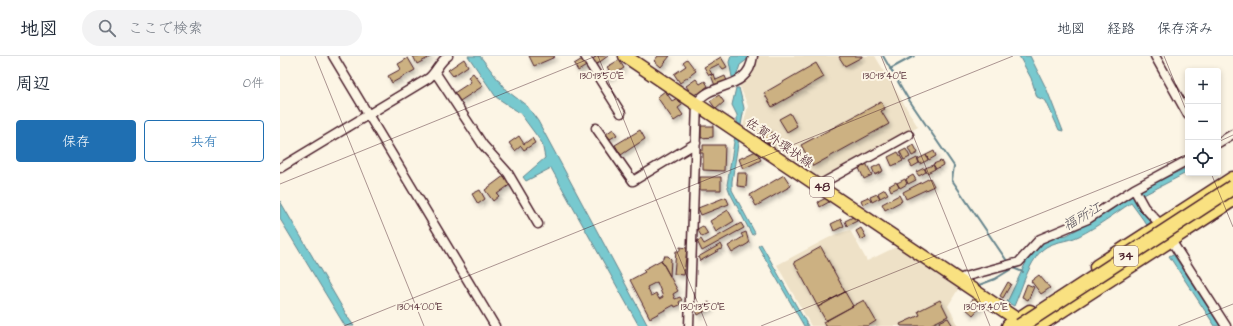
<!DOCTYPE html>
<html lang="ja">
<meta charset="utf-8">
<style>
:root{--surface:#fff;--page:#f2f2f3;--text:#1f2937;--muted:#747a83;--line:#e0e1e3;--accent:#1f6fb2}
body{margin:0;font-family:"Architects Daughter","Klee One",sans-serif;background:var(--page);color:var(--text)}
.controls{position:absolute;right:12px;top:12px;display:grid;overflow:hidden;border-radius:4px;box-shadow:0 2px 6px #0003}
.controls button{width:36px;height:36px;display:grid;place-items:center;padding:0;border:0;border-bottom:1px solid var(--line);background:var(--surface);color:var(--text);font:20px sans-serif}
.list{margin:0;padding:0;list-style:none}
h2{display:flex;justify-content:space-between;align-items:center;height:52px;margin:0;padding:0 16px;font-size:17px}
h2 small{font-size:13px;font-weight:400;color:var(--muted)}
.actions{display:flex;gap:8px;padding:12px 16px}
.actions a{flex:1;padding:9px 0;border:1px solid var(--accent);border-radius:4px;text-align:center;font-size:14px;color:var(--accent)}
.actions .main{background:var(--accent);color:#fff}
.icon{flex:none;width:22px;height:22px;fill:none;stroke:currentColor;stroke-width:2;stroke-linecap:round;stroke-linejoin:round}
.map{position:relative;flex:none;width:953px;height:270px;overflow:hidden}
header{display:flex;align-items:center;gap:24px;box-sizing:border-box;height:56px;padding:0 20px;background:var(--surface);border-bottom:1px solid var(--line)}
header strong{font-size:19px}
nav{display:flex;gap:22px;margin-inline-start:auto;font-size:14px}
.search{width:280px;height:36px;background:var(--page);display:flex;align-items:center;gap:10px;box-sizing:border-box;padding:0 14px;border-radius:22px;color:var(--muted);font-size:15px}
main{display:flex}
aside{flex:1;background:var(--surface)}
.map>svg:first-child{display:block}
.built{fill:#eee1c7}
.water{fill:#78c9cf;stroke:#66858d}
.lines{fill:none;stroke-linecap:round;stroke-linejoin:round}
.stream{stroke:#66858d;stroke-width:2}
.building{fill:#ccb182;stroke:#4a1f2b;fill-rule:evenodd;filter:url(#shadow)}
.street-casing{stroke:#4a1f2b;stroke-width:11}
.primary-casing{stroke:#4a1f2b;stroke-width:15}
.highway-casing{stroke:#4a1f2b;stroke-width:17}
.street{stroke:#fcf5e5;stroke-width:8}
.primary{stroke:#f9e181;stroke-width:12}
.highway{stroke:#f9e181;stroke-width:14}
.highway-bridge-casing{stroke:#4a1f2b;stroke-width:17;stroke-linecap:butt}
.highway-bridge{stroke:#f9e181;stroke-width:14}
.ticks{fill:none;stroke:#4a1f2b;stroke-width:1;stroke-opacity:0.45}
.labels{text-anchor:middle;stroke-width:4;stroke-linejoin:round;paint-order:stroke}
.shield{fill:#fcf5e5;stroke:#7f5f63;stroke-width:1}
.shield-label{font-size:12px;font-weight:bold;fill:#4a1f2b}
.street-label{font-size:13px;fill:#4a1f2b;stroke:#fcf5e5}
.water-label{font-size:14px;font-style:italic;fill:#58525c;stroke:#fcf5e5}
.ticks-label{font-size:10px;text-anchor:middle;fill:#4a1f2b;stroke:#fcf5e5;stroke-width:4;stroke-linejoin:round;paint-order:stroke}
</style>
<header>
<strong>地図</strong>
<div class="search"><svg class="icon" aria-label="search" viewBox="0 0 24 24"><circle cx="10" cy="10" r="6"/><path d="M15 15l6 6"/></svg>ここで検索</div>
<nav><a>地図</a><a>経路</a><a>保存済み</a></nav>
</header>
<main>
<aside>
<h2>周辺<small>0件</small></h2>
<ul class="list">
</ul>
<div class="actions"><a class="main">保存</a><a>共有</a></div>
</aside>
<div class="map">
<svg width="953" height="270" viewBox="0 0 953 270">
<defs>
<filter id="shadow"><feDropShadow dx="2" dy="3" stdDeviation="2" flood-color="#0004"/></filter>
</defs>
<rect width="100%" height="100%" fill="#fcf5e5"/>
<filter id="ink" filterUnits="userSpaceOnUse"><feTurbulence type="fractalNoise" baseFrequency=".025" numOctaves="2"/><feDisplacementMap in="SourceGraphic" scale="8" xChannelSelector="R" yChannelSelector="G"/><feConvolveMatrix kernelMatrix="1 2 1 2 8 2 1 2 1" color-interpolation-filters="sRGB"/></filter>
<g filter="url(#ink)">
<path class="built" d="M476,0h119l43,71 -98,54 -77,-55 5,-20 -9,-22 7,-4 9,-15z
M570,174l17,31 33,-16 60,41 -12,20 11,20h-148l-34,-61 57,-30z"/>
<path class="water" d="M188,0h12l26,34 21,16 11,15 110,205h-9l-88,-158 -25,13 -3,-4 22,-19 -3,-15 -22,-30 -24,-16z
M451,0h17v3l-8,6 -4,12h-4l-3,-15z
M739,0h11l17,34 16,41 -4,-1 -13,-29 -9,-4 -6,-19z
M456,32h3l5,20 -3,17 -4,-2v-8l-5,-10z
M455,80l4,2 -7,43v9l23,43 -3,2 -22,-42 -3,-8z
M908,111v5l-52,27 17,22 -6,4 -16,-22c-17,11 -34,24 -52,33 -12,6 -27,5 -37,14 -14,14 -20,38 -28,56l-7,-4 23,-48 11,-10 11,-6 15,-3 40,-22 27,-20z
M0,145l69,118 5,7h-9l-65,-107z
M481,188l47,82h-4l-46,-80z
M893,198l47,72h-5l-46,-70z"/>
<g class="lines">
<path class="stream" d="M603,0l24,41 47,69 -2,14 55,81
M610,13l24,-13
M699,229l16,-6 18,-11 10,4"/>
</g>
<path class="building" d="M133,0h19l-15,8z
M249,0h25l1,1 -21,9z
M317,0h11l-11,8 -4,-5z
M378,0h12l-9,11 -7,-6z
M561,0h21v1l-17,9 -6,-9z
M441,1l6,10 -4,2 -4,-5 -10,5 3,5 -3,1 -5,-8z
M128,2l7,12 -23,13 -4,-7 13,-7 -3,-5z
M304,2l4,7 -10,6 -4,-7z
M184,3l4,7 -15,10 -5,-6z
M407,3l9,12 -16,12 -6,-9 12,-8 -3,-4z
M339,4l5,8 -16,10 -3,-5 4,-3 -2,-3z
M536,7l8,14 -52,30 -8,-14z
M193,17l10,13 -23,15 -6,-8 17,-11 -3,-5z
M434,18l2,6 9,-4 2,5 -12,5 -4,-11z
M416,23l4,5 5,-3 3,5 -4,3 1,2 -7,5 -1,-3 -4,3 -7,-10z
M385,35l7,10 5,-3 5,7 -4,3 5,7 -9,6 -17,-24z
M439,39l5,7 -8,7 -6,-8z
M601,46l4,7 -4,2 8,13 -76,42 -12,-21z
M510,57l7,13 -10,6 -8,-13z
M421,70h12v11l-12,1z
M486,72l10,7 -6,9 -10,-6z
M333,73l4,6 -7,4 -4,-5z
M360,74l5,9 -24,16 -6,-10z
M239,80l5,8 8,-6 3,5 -11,7 -3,-4 -6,5 -6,-8z
M423,89h22l-1,26 -21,-1v-17h-4v-3h4z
M634,89l4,8 -6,3 -4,-8z
M626,93l4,8 -6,3 -4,-8z
M476,95l5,9 -18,9 -4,-10z
M654,95l2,5 -7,4 -3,-5z
M618,96l5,9 -11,5 -4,-9z
M646,99l2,5 -8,4 -2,-5z
M637,102l2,5 -7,4 -3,-5z
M661,105l2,4 -7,4 -3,-5z
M586,107l6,12 -8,4 -6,-13z
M600,108l3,7 -8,4 -3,-7z
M653,109l2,4 -8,4 -2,-5z
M644,112l2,4 -7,4 -3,-4z
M458,117h9l-1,14 -9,-1z
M225,119l6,9 -14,10 2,2 -6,5 -8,-11z
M504,119l7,11 -35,20 -6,-11z
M633,119l3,5 -8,4 -2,-5z
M420,121h21v13h-21z
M650,122l4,8 -28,13 -3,-7z
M625,123l2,5 -7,4 -3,-5z
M616,126l3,5 -8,4 -2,-5z
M605,133l3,5 -8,4 -2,-5z
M200,134l5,9 -7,5 -6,-10z
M597,138l3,4 -8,4 -2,-5z
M619,139l3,6 -17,9 -3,-6z
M446,141l3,7 -28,11 -3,-7z
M588,141l3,4 -8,4 -2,-5z
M546,142l3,4 -9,5 -2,-5z
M448,154l6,11 -18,11 -6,-11z
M575,160l2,5 -10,5 -2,-5z
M561,163l3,7 -10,5 -3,-7z
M461,167l3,5 -42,23 -5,-10 4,-2 3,5z
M423,170l5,8 -6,3 -5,-8z
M581,172l5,9 -5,3 -5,-9z
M466,176l3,11 -17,10 -4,-7 15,-9 -2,-3z
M441,188l2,4 -23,13 -2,-4z
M400,191l7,1 -3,27 -10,-1 2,-23h4z
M541,191l24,45 -27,15 -24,-45z
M384,200h4l3,3 -1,17 -9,-16 4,-3z
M381,204l17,31 -5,3 2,5 5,-2 2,3 -3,2 1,3 -5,2 -1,-2 -24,13 -20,-38 15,-8 -2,-2zM377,226l6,15 -4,2 -3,-6 -5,3 -4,-9z
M759,219l11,13 -9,6 -10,-13z
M728,226l3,2 -8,14 -3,-2z
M747,228l7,3 -6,13 -6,-3z
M565,236l8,14 -27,15 -8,-14z
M695,241l8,7 -10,11 -8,-7z
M584,244l12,21 -8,5h-43l-2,-4z
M660,244l8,16 -20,10h-27l-1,-2 20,-9 -2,-4z
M429,246l3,5 -14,8 -2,-5z
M668,262l5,8h-12l-2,-4z"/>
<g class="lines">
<defs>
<path id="street" d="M53,0l162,270
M305,0l36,57
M875,0l33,59
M155,16l48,73 25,28 30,51
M316,72l37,53 63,-38
M938,87l15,-9
M0,112l149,-90c8,-7 10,-16 19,-22
M539,129l90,-50
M854,133l10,18 17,18
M894,189l52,81
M681,225l3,-4 55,-15 21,-23 48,-20 46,-30 54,-29
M409,270l8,-223c14,-23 51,-10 56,-47"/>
<path id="primary" d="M345,0l393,264"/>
<path id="highway" d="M817,211l136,-88
M729,270l21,-14
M757,270l196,-127"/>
</defs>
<use href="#street" class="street-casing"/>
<use href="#primary" class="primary-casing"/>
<use href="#highway" class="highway-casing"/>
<use href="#street" class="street"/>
<use href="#primary" class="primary"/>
<use href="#highway" class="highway"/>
<defs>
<path id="highway-bridge" d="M740,270l213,-139"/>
</defs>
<use href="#highway-bridge" class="highway-bridge-casing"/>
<use href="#highway-bridge" class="highway-bridge"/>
</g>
</g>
<path class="ticks" d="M35,0l109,270M318,0l109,270M601,0l109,270M884,0l24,59M938,86l15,-7M931,117l22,54M0,128l316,-128M64,270l669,-270M481,270l427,-172M898,270l55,-22"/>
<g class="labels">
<g class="shield">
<rect x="530" y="121" width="24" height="20" rx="3"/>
<rect x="834" y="190" width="24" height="20" rx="3"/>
</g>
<g class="shield-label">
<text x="542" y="135">48</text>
<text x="846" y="204">34</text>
</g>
<g class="street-label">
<text transform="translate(500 86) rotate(34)" y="5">佐賀外環状線</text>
</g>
<g class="water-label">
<text transform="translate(802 160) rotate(-30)" y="5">福所江</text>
</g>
</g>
<g class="ticks-label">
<text x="322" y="23">130°13'50"E</text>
<text x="605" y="23">130°13'40"E</text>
<text x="140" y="254">130°14'00"E</text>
<text x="423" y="254">130°13'50"E</text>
<text x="706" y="254">130°13'40"E</text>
</g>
</svg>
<div class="controls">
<button>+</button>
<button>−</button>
<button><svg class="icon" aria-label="locate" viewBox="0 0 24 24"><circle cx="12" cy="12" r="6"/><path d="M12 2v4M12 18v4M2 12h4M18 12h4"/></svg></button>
</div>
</div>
</main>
